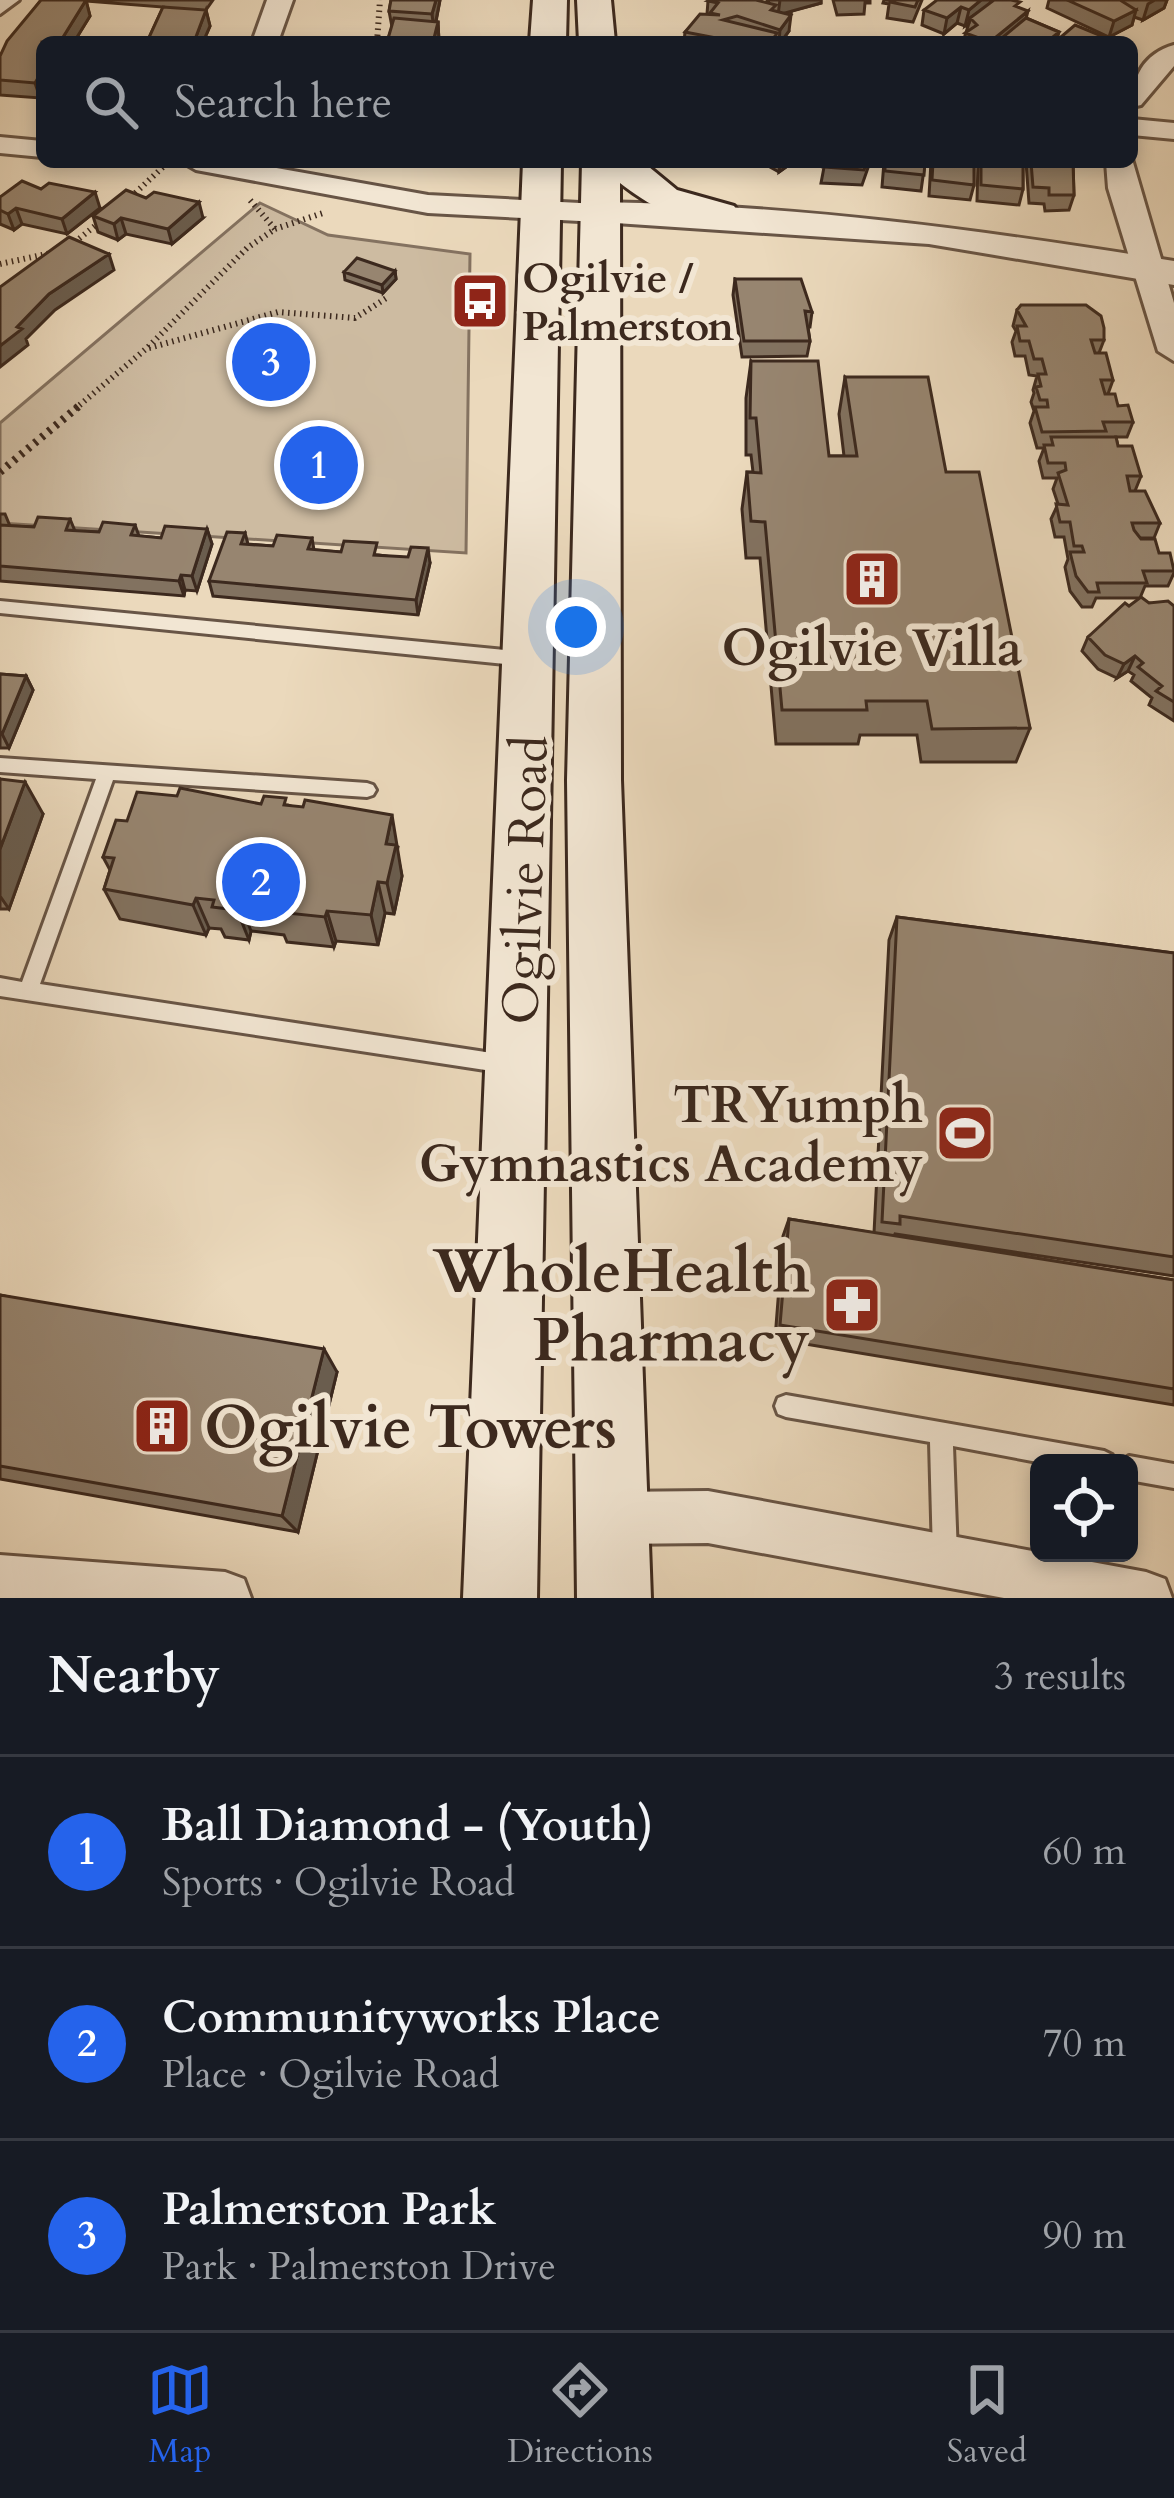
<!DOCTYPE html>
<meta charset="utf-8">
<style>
:root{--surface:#171b24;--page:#20242c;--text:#f1f3f6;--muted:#9ea1a6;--line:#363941;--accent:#2563eb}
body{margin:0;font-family:Cardo,serif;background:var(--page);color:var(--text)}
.controls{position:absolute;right:36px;bottom:36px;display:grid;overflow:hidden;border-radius:18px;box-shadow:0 6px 18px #0003}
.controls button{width:108px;height:108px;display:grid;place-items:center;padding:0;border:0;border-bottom:3px solid var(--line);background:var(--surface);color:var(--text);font:60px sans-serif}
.you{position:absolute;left:576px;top:627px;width:42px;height:42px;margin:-30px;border:9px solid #fff;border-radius:50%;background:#1a73e8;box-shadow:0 0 0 18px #1a73e833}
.badge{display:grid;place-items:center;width:78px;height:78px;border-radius:50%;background:var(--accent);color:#fff;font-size:39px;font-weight:700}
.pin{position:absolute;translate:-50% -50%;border:6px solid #fff;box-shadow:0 3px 12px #0006}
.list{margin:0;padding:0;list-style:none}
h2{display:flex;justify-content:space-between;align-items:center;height:156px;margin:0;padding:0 48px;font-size:51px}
h2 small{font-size:39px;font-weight:400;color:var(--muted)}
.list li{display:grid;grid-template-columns:78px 1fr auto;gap:36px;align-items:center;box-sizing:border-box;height:192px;padding:0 48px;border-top:3px solid var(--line)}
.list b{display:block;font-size:45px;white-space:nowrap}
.list p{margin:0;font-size:39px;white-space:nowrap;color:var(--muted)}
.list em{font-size:39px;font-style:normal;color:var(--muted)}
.icon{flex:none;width:66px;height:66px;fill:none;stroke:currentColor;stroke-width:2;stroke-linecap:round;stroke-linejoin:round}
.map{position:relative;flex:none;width:1174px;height:1598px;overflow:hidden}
.search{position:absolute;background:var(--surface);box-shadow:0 6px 18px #0003;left:36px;right:36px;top:36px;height:132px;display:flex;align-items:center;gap:30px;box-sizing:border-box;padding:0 42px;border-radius:18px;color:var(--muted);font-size:45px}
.sheet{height:732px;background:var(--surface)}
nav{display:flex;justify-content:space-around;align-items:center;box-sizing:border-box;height:168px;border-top:3px solid var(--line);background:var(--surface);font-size:33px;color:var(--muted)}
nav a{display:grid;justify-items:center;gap:6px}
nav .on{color:var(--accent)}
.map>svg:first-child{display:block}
.green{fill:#cdbba1;stroke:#847260;stroke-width:3}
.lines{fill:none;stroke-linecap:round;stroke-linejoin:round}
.service-casing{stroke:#685546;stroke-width:6}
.minor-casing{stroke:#685546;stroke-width:6}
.tertiary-casing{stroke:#685546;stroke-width:6}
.secondary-casing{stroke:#3c291e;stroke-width:6}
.path-far1{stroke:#3c291e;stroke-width:6;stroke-dasharray:1.5 4.5;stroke-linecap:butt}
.path{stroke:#3c291e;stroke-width:8;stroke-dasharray:3 6;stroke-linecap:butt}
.service{fill:#f2e6d3;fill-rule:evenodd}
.minor{fill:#f2e6d3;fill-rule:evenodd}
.tertiary{fill:#f2e6d3;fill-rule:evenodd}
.secondary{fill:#f2e6d3;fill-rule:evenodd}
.wall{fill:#827260;stroke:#3c291e;stroke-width:3}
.shaded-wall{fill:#6a5d4e;stroke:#3c291e;stroke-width:3}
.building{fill:#978570;stroke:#3c291e;stroke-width:3}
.labels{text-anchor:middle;stroke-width:12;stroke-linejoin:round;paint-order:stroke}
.far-poi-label{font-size:42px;font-weight:bold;fill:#3c291e;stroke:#f2e6d3;text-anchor:start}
.poi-label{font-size:51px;font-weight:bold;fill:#3c291e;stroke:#f2e6d3}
.street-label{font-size:51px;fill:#3c291e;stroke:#f2e6d3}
.near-poi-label{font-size:60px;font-weight:bold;fill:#3c291e;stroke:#f2e6d3;text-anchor:end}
</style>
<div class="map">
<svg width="1174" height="1598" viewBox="0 0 1174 1598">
<rect width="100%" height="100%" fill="#ebd9bc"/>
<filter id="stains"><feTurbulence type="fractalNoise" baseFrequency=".00167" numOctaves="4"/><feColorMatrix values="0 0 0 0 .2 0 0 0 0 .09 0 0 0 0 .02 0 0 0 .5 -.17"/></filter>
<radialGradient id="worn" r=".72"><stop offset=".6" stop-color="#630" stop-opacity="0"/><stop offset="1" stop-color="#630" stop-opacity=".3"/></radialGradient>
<path class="green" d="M260,203l68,32 142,19 -4,299 -466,-30v-100z"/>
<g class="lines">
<defs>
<path id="service" d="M0,601l525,51 8,7 -8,7 -525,-53z
M0,758l367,25 6,2 3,5 -3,5 -6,2 -254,-17 -73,204 465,71 7,2 3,7 -3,7 -7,2 -505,-77v-18l22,4 74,-203 -96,-7z
M786,1395l318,56 8,4 4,8h-73l-90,-17 4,109 -3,9 -9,3 -9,-3 -3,-9 -3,-113 -144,-25 -8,-3 -3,-8 3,-8z
M1129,1456l45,8v24l-45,-8v-17h-10z"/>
<path id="minor" d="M0,0h19l-19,14z
M267,0h26l-15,42h-26z
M1174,45v21l-33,39 -9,2c0,-29 11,-53 42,-62z
M1132,119l42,4v16l-42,-4z
M0,137l42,4v16l-42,-4z
M1132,159l42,144v58l-16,-10 -50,-163 -2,-26z
M182,162h61l185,33 171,9 14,9 -14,9 -171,-9 -232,-43z
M708,1491l438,81 19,7 7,19h-168l-296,-55 -95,1 -18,-8 -8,-18 8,-18 18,-8z
M0,1555l225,17 19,7 7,19h-251z"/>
<path id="tertiary" d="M599,202c196,3 382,28 575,59v24l-245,-41 -343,-23 -5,-8z"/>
<path id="secondary" d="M533,0h34l-1,42h-36z
M577,0h34l4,42h-36z
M523,162h38l-24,1436h-74z
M582,162h61l34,28 57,16 6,9 -6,9c-38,9 -85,-18 -114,-41l1,597 30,818h-74l-10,-818z"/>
</defs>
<use href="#service" class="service-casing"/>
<use href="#minor" class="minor-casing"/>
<use href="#tertiary" class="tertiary-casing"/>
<use href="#secondary" class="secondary-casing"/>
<path class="path-far1" d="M377,42l3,-42
M131,197l33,-31
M275,229l48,-16
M70,246l31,-25
M0,264l51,-11
M149,348l129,-36 77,6 33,-21
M75,409l72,-61 100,-100 28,-19 -25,-29"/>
<path class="path" d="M0,472l79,-66"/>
<use href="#service" class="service"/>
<use href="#minor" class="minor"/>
<use href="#tertiary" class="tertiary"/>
<use href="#secondary" class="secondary"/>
</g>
<path class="wall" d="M41,0h172l-7,10 4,16 -7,16h-56l16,-35 -77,-6 4,15 -16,26h-32l-2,56 -40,-3v-39z
M391,0h49l-4,22h2l1,20h-52l5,-15 -3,-16z
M767,0h54v3l-38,10 6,18 -8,11h-97l1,-10 22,-18 1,-13 61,2z
M833,0h37v3h-5l-1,11 -27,1z
M884,0h38l-9,22 -26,-4 2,-14 -6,-1z
M1049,0h118l-3,8 -21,12 -9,-3 -2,8 -23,12 -62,-29z
M991,2l28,6 7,10 33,14 -2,8 52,-1v3h-146l6,-19 -4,3 -8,-3 -13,11 -22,-9 2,-15z
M761,162h32l-14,10z
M825,162h45l-8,23 -41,-2z
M884,162h41l-4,29 -39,-4z
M931,162h43v23l-4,15 -41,-4z
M978,162h45v27l-4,16 -42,-4z
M1026,162h47l1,33 -5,15 -24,1 -1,-7 -15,-1z
M41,189l59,19 -33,26 -45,-10 -8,6 -14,-6v-27z
M93,216l110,2 -31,26 -46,-10 -8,6 -20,-8z
M395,271l1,8 -13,14 -38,-13 -1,-8z
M735,279l77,33 -2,15h-2l2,14 -3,15 -65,1 -9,-62z
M1017,310l87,30 -5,13 14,27 -5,14 25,28 -6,15h-11l2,9 23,30 -6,15 25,32 -6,15h-14l34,31v4l-6,13h-23l-5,12h-44l-4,9h-10l-12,-16 -5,-24 3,-8 -4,-22h-9l-4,-18 7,-15 -5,-15 4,-11h-14l-4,-17 5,-13h-7l-7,-25 4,-12 -3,-9 3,-9 -1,-3 4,-14 -8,-1 -4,-19h-10l-3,-14 4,-11 -3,-5z
M751,361l78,95h15l-5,-42 6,-37 101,95 84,256 -14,34h-95l-4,-27h-57l-2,9h-82l-16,-186h-14l-4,-49 5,-37h6l-2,-17h-5v-57z
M0,514h5l5,12 24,1 36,-8 5,12 24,1 36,-7 4,11 22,2 46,-9 5,15 -15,47 -12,-1 -1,6 -184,-15z
M245,533l3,11 25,2 39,-8 2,12 65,5 51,8 -12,52 -205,-19 -4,-15z
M1149,603l25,3v115l-25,-16 3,-7 -21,-17 3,-6 -6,-4 -11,7 -19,-9 -16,-18 6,-14 41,-31z
M0,674l26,2 7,14 -24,58h-9z
M0,779l43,35 -34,95h-9z
M261,804l27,1 110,42 -1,5 5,24 -8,38 -9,-1 -7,32 -42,-4 -2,6 -47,-5 -3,-7 -33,-4 -2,9 -24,-3 -4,-8 -12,-1 -3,7 -86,-16 -16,-30 6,-19 -7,-13 24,-36z
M897,917l277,36v323l-279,-42 -1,2 280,44v125l-399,-66 8,-103 6,-17 85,14 15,-293z
M0,1295l337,77 -39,160 -298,-53z"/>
<path class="shaded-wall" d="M86,0l4,16 -16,26h-14z
M436,0h4l-6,30 -2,-16z
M780,0h41v3l-43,12z
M981,0h10l-1,5 -20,13 -1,5 -4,3 4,-16z
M1155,0h12l-3,8 -21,12 5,-16z
M961,7l-4,16 -13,11 3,-16z
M206,10l4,16 -7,16h-9z
M1136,10l-4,15 -23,12 5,-16z
M1028,11l-4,16 -18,15h-16z
M791,15l-2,16 -8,11h-2l1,-12z
M438,22l1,20h-6z
M42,71v24l-2,3 -5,-15z
M780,162h13l-14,10z
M95,192l5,16 -33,26 -5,-15z
M199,202l4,16 -31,26 -4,-15z
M16,208l6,16 -8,6 -6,-16z
M121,218l5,16 -8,6 -4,-16z
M109,254l5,16 -59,40 -29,29 2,6 -28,22v-21l17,-19 32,-33z
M395,271l1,8 -13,14 -1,-8z
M207,529l5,15 -15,47 -5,-15z
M428,548l2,15 -12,52 -2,-15z
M181,575l4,15 -1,6 -5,-15z
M1135,656l-7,15 -11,7 7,-14z
M26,676l7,14 -24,58 -7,-14z
M25,782l18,32 -34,95 -9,-13v-47z
M392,815l10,61 -8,38 -7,-31 -1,-39z
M378,882l7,31 -7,32 -7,-30z
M196,898l13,30 -3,7 -13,-30z
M240,901l11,30 -2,9 -12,-30z
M327,911l9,30 -2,6 -9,-30z
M324,1349l13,23 -39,160 -16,-16z"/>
<path class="building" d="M41,0h45l-26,42h-18v29l-7,12 -35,-3v-24l7,-15z
M391,0h45l-4,14 -43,-3z
M710,0h46l20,5 -5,5 20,5 -11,15 -43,-14 -14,4 54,13 -6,9h-34l-52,-10 15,-18 20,1 -10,-2 8,-10 -10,-2z
M890,0h28l-3,7 -25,-5z
M937,0h44l-12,10 -8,-3 -14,11 -23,-8z
M994,0h17l9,2 -5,4 13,5 -38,31 -25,-9 12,-8 -7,-7z
M1067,0h53l16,10 -22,11z
M163,7l43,3 -12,32h-47z
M394,18l44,4 -5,20h-46z
M1026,18l33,14 -12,10h-50z
M1075,25l34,14 -3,3h-51z
M825,162h42l-3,8 -41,-3z
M885,162h40l-1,13 -39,-4z
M933,162h41v23l-42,-5z
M981,162h42v27l-42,-4z
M1031,162h42l1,33h-25v-7l-16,-1z
M22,181l19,8 8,-6 46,9 -33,27 -46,-11 -8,6 -8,-4v-13z
M126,190l20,8 8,-6 45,10 -31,27 -47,-11 -7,6 -21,-8z
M69,237l40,17 -60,40 -32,33 5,2 -22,17v-59z
M357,258l38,13 -13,14 -38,-13z
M735,279h66l11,33 -7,-1 5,30h-66z
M1021,305h65l15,11 3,12v12h-13l4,13h11l7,27h-12l4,14h10l3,12 10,-1 5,17h-30l3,9 -64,1 -7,-25h13l-1,-7h-7l-4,-13 5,-1 -3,-12h8l-4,-15h-8l-5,-18h-9l-3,-15h9l-9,-16z
M751,361h67l11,95h28l-12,-79h83l18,95h33l51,256 -98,1 -5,-28h-61l1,9h-85l-17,-188 -14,-1 -4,-49 14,1 -5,-55h-6z
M1051,437h65l2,9h14l9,30h-14l3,15h15l15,32h-28l2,7 7,9h14l4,14h11l4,18h-31l4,12h-50l2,9h-11l-12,-16 -6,-24h14l-2,-6h-8l-4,-24h-10l-4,-18 12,1 -10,-32 8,-3 -1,-7h-17l-4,-18h9z
M38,517l32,2 -4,11 33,2 4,-10 32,3 -4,10 30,3 4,-12 42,3 -15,47 -11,-1 -2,6 -179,-15v-41l34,2z
M227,532l18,1 -4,11 32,2 4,-11 35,3 -4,11 33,3 3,-11 33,2 -3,12 34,2 3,-10 17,1 -12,52 -207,-19z
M1141,597l8,6 19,-2 6,5v96l-18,-11 6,-5 -24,-19 5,-4 -8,-7 -11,8 -19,-9 -17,-18 37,-34 4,3z
M0,674l26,2 -24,58h-2z
M0,779l25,3 -25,67z
M180,788l81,16 3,-8 22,2 -2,7 19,2 2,-7 87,15 -6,29 10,1 -9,38 -9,-1 -7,33 -44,-4 -2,6 -48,-5 2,-7 -39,-4 -3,9 -25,-3 2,-7 -18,-2 -3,7 -89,-16 10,-31 -11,-1 13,-37 11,1 10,-29 40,4z
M897,917l277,36v304l-274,-41v8l-18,-2z
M789,1219l385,61v109l-394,-64z
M0,1295l324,54 -42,167 -282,-50z"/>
<defs>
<symbol id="bus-square" viewBox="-11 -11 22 22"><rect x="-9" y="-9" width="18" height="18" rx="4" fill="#8f2418" stroke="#f2e6d3"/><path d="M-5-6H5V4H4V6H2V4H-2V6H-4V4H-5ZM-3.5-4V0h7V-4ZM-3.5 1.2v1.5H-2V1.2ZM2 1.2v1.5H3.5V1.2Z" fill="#fff"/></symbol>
<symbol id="building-square" viewBox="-11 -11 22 22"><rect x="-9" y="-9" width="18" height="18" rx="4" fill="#8f2418" stroke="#f2e6d3"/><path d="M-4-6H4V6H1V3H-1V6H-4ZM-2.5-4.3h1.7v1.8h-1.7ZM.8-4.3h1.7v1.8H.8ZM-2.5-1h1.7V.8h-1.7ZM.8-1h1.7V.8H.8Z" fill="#fff"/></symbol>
<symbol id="stadium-square" viewBox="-11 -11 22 22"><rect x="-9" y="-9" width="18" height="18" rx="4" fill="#8f2418" stroke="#f2e6d3"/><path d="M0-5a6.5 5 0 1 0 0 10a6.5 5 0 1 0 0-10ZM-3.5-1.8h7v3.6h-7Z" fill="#fff"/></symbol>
<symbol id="pharmacy-square" viewBox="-11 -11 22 22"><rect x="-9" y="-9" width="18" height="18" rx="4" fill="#8f2418" stroke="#f2e6d3"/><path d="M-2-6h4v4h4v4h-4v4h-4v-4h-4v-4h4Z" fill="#fff"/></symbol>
</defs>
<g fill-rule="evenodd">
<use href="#bus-square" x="447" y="268" width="66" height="66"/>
<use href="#building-square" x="839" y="546" width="66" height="66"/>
<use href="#stadium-square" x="932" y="1100" width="66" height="66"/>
<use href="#pharmacy-square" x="819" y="1272" width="66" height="66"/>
<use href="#building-square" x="129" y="1393" width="66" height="66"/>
</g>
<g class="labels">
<g class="far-poi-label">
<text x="522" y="292">Ogilvie /<tspan x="522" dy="48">Palmerston</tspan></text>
</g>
<g class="poi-label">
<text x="872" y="665">Ogilvie Villa</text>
<text x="923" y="1122" text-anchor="end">TRYumph<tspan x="923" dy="59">Gymnastics Academy</tspan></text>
</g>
<g class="street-label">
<text transform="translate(524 880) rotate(-88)" y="18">Ogilvie Road</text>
</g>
<g class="near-poi-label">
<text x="810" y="1291">WholeHealth<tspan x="810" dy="69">Pharmacy</tspan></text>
<text x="204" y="1447" text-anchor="start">Ogilvie Towers</text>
</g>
</g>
<rect width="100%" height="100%" filter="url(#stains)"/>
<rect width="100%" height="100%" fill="url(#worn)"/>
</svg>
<div class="controls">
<button><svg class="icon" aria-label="locate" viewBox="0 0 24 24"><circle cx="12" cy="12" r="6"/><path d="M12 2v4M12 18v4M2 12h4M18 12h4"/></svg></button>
</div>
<div class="you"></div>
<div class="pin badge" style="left:319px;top:465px">1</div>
<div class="pin badge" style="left:261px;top:882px">2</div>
<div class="pin badge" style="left:271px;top:362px">3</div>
<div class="search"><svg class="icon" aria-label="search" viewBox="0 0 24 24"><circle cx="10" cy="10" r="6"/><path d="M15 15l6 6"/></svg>Search here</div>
</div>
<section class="sheet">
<h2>Nearby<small>3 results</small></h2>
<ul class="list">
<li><span class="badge">1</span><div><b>Ball Diamond - (Youth)</b><p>Sports · Ogilvie Road</p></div><em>60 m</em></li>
<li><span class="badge">2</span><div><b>Communityworks Place</b><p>Place · Ogilvie Road</p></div><em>70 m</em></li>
<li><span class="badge">3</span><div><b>Palmerston Park</b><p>Park · Palmerston Drive</p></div><em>90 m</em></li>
</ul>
</section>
<nav>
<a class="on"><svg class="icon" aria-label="map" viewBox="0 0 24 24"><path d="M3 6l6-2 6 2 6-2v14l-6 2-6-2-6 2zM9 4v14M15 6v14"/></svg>Map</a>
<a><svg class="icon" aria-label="directions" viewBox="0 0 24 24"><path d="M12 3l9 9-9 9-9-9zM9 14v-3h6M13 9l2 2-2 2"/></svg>Directions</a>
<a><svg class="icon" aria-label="saved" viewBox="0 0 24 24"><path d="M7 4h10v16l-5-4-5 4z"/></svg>Saved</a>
</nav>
